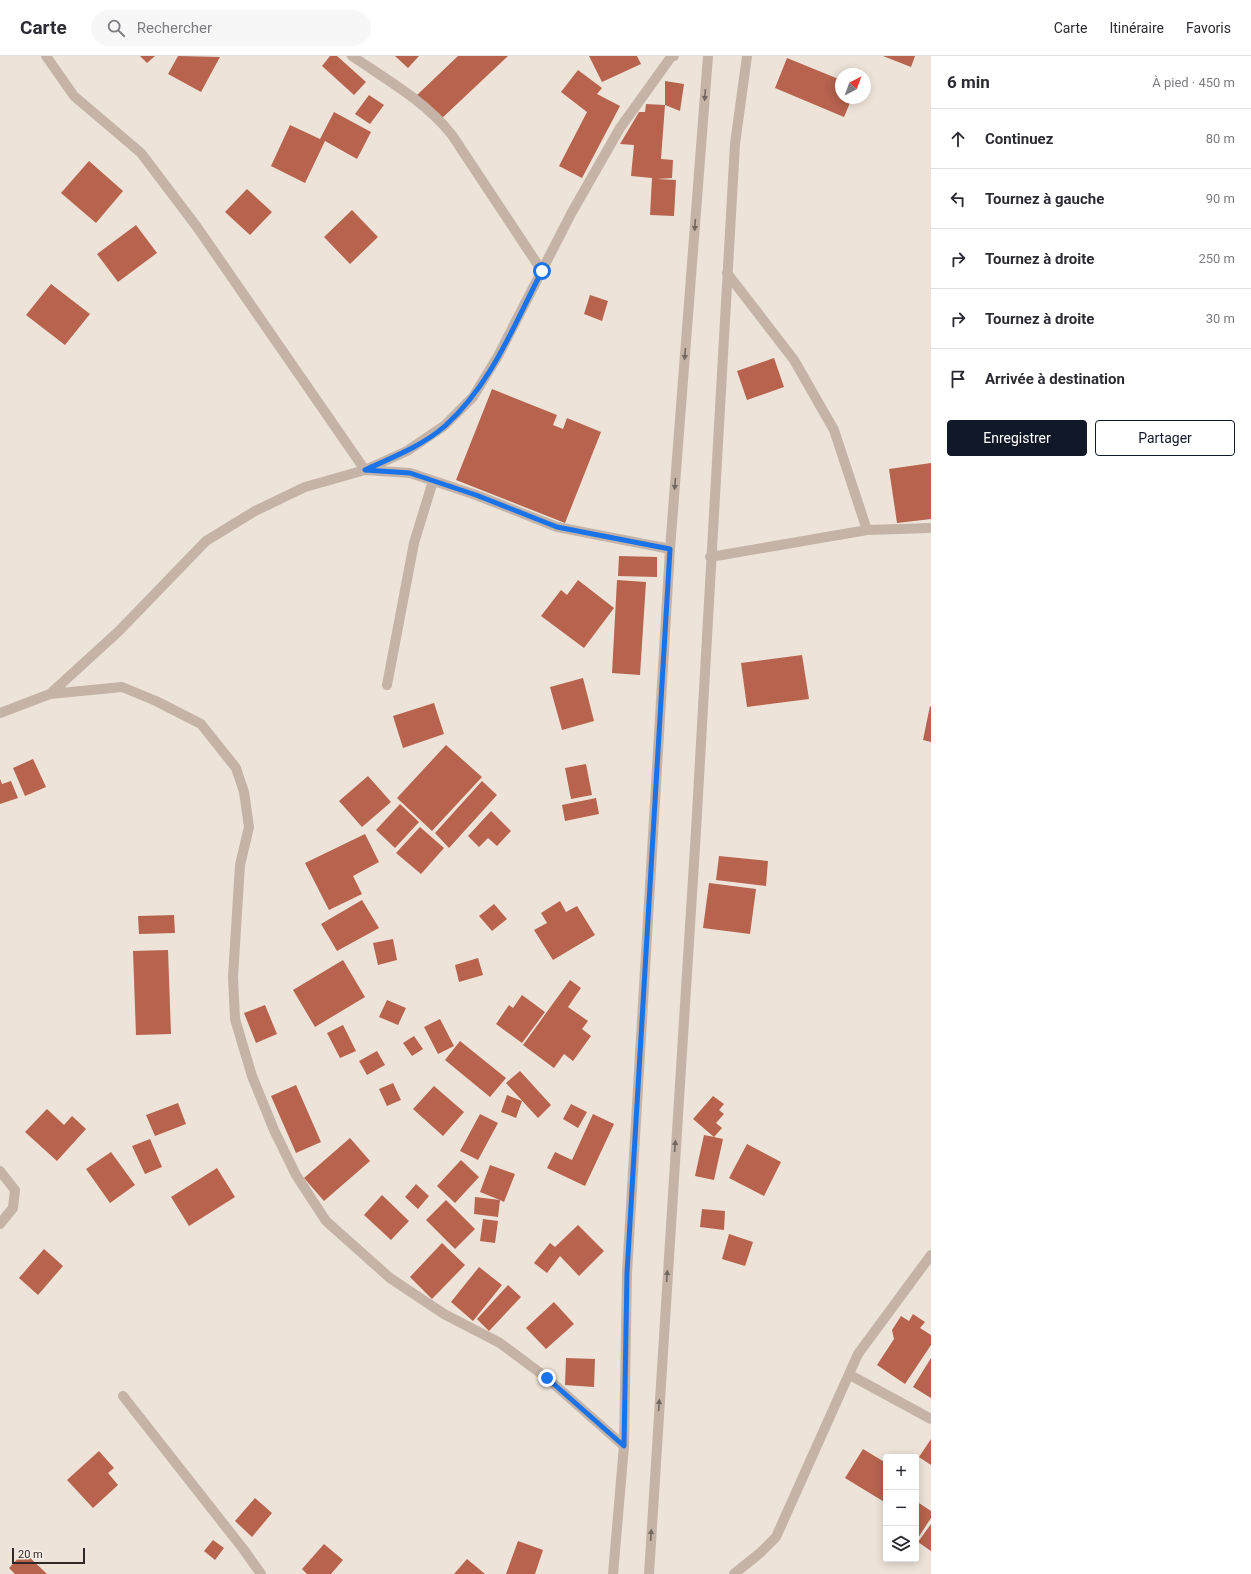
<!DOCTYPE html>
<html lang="fr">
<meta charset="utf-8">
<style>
:root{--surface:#fff;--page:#f7f7f7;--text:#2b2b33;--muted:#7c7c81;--line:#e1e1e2;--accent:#111827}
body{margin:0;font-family:Roboto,sans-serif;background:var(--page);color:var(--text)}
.controls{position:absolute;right:12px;bottom:12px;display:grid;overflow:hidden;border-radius:4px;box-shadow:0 2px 10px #0003}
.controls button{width:36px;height:36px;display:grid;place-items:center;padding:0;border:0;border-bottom:1px solid var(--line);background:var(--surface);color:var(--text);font:20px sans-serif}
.compass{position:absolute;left:835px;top:12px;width:36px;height:36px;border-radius:50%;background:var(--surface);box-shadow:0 2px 10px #0003;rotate:41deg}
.scale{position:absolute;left:12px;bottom:10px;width:73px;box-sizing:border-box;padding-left:4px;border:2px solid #312926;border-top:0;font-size:11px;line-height:14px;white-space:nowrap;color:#312926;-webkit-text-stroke:3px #f6ede4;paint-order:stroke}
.stop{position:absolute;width:12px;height:12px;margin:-9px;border:3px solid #1a73e8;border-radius:50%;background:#fff}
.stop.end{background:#1a73e8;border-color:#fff;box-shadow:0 1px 4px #0008}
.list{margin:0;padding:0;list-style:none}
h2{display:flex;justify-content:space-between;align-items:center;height:52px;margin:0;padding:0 16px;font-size:17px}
h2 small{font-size:13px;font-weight:400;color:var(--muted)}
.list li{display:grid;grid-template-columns:26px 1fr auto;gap:12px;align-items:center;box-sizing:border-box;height:60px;padding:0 16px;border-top:1px solid var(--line)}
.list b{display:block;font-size:15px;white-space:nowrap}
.list em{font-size:13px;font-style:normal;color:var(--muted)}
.actions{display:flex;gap:8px;padding:12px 16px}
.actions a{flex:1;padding:9px 0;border:1px solid var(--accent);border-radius:4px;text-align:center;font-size:14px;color:var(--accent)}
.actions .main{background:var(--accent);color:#fff}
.icon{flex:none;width:22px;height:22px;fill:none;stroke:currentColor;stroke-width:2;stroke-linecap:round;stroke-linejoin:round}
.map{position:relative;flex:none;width:931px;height:1518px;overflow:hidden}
header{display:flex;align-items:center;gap:24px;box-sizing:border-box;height:56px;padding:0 20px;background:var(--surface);border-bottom:1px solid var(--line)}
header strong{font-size:19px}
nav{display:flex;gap:22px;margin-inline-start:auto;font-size:14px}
.search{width:280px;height:36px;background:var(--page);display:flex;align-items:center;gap:10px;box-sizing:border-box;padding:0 14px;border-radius:22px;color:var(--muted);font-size:15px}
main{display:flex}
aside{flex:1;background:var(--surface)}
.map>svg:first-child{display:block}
.building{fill:#b7634d}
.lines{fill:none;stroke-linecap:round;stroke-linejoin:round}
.minor{stroke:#c4b3a6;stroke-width:10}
.tertiary{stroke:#c4b3a6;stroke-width:10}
.oneway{fill:#736760}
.route{stroke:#1a73e8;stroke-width:5}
</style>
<header>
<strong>Carte</strong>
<div class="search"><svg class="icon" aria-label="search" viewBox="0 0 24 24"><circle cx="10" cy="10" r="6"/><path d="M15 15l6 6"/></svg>Rechercher</div>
<nav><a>Carte</a><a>Itinéraire</a><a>Favoris</a></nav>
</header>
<main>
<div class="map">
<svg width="931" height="1518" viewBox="0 0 931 1518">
<rect width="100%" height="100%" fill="#ede3d9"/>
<path class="building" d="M140,0h15l-8,7z
M178,0l42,1 -19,35 -33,-18z
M330,0h7l29,26 -12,13 -32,-29z
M395,0h24l-11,12z
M458,0h50l-68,64 -23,-25z
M589,0h48l4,8 -39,18z
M883,0h32l-4,11z
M787,2l54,22v18h11l-8,19 -69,-29z
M578,14l24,18 -5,6 23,12 -38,72 -23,-12 28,-54 -26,-20z
M665,25l19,3 -4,27 -15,-6z
M369,39l15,10 -14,19 -15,-10z
M646,48l19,1 -4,54 12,1 -1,18 -15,1 19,1 -2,36 -24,-1 2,-37 -21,-2 3,-31 -14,-1 19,-32h6z
M334,56l37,20 -14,27 -32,-18 -20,42 -34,-17 19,-41 30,14z
M89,105l34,30 -27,32 -35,-30z
M247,133l25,23 -22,23 -25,-23z
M352,154l26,27 -28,27 -26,-27z
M136,169l21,28 -39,29 -21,-28z
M51,228l39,30 -25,31 -39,-30z
M590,239l18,6 -6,20 -18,-7z
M774,302l10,29 -37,13 -10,-29z
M492,333l65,26 -4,10 10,4 4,-11 34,14 -36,91 -109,-43z
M931,407v56l-34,4 -8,-54z
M619,500l38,1v20l-39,-1z
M578,524l36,28 -30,40 -43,-32 20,-26 6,5z
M617,524l29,2 -6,93 -28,-2z
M802,599l7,44 -62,8 -6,-44z
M583,622l11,43 -32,9 -12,-43z
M434,647l10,31 -41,14 -10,-32z
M930,650l1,1v35l-8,-2z
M446,689l36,32 -50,54 -35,-33z
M33,703l13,28 -21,9 -12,-28z
M586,708l6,31 -21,4 -6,-31z
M368,720l23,26 -29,25 -23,-26z
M0,723l2,5 9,-3 7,17 -18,6z
M482,725l15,14 -48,53 -14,-15z
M596,742l3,16 -34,7 -3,-16z
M400,748l19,18 -24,26 -19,-18z
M491,755l20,20 -14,15 -9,-8 -9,9 -11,-11z
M420,771l24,21 -23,26 -25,-21z
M365,778l14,28 -26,14 9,18 -33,16 -24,-47z
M719,800l49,5 -2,25 -50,-6z
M709,827l47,6 -6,45 -47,-6z
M362,844l17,28 -42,23 -16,-27z
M560,845l6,11 11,-6 18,29 -42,25 -19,-30 13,-7 -6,-10z
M494,848l13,15 -15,12 -13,-15z
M174,859l1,18 -36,1 -1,-18z
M393,883l4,21 -19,5 -5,-22z
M168,894l3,84 -35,1 -3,-84z
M478,902l5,17 -24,7 -4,-17z
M343,904l22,37 -50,30 -22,-37z
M570,924l11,8 -13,19 20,14 -6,8 9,7 -18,25 -9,-7 -10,14 -31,-23z
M522,939l23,17 -23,31 -26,-19 13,-19 4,3z
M387,944l19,8 -8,17 -19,-8z
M265,949l12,29 -21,9 -12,-30z
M440,963l14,27 -16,8 -14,-27z
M343,969l13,26 -16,7 -13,-25z
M414,980l9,13 -11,7 -9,-13z
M460,985l46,37 -16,19 -45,-37z
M377,995l8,14 -18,10 -8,-14z
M520,1015l31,34 -13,13 -32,-35z
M393,1027l8,17 -14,6 -8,-17z
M296,1029l25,57 -25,11 -25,-57z
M434,1030l30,26 -21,24 -30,-27z
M507,1039l15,6 -6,17 -15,-6z
M713,1040l11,8 -5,6 5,4 -8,9 6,5 -8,9 9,2 -9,41 -19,-4 9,-41 10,2 -21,-18z
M178,1047l8,21 -31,12 -9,-21z
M571,1048l16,8 -9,16 -15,-9z
M47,1053l17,16 8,-9 14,13 -29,32 -32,-29z
M480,1058l18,9 -20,37 -18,-9z
M593,1058l21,10 -29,62 -38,-18 8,-16 17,8z
M350,1082l20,23 -46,40 -20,-23z
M150,1083l12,28 -17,7 -13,-28z
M747,1088l34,18 -17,34 -35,-18z
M111,1096l24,33 -25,18 -24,-34z
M461,1104l18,17 -24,26 -18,-17z
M490,1109l25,9 -11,28 -4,-2 -2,17 -24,-3 1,-17 25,3 -20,-8z
M217,1112l18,29 -46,29 -18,-29z
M416,1128l13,12 -11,13 -13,-12z
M382,1139l27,26 -18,19 -27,-25z
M446,1144l29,29 -20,20 -29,-29z
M702,1153l23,2 -1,19 -24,-3z
M483,1163l15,2 -3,22 -15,-2z
M578,1169l26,26 -25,25 -19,-20 -13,17 -13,-10 16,-20 5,4z
M729,1178l24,8 -8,24 -23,-7z
M442,1187l23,22 -33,34 -22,-22z
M44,1193l19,17 -25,29 -19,-17z
M479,1211l23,18 -29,36 -22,-19z
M508,1229l13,12 -32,34 -12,-12z
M554,1246l20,22 -28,25 -20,-21z
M913,1258l12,8 -5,6 11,7v10l-26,39 -28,-19 17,-26 -2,-9 9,-14 8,5z
M566,1302l29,1 -1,28 -29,-2z
M931,1302v40l-18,-11z
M931,1383v26l-12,-8z
M863,1393l23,14v40l-41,-25z
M99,1395l15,17 -6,5 10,12 -25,23 -26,-28z
M255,1442l17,15 -20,24 -17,-16z
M916,1445l15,10v7l-15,23z
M931,1468v27l-13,-9z
M213,1484l11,8 -9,12 -11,-9z
M518,1485l25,9 -8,24h-29z
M324,1488l19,16 -12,14h-24l-5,-5z
M24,1496l23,22h-32l-6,-6z
M467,1503l18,15h-31z"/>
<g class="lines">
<path class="minor" d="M46,0l28,40 67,57 56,74 168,243 45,3 66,22 81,32 113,22
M352,0c35,24 73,45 100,79l90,136
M727,217l67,87 40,70 33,100
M710,501l157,-27 64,-2
M387,629l27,-142 19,-62
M50,638l69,-63 87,-90 49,-30 50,-24 60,-17 42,-19 37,-25 29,-29 25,-41 74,-144 48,-84 51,-71 3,-1
M0,657l50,-19 72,-7 34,14 45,23 35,44 8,24 5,35 -9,38 -7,112 2,42 17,57 22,54 22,45 30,46 64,57 54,36 56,29 47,35 77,68
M0,1115l15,19 -2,18 -13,16
M850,1319l81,44
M123,1340l121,154 17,24
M734,1518l26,-21 16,-16 82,-183 73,-99"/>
<path class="tertiary" d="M613,1518l11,-128 3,-173 43,-724 38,-493
M649,1518l47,-743 39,-687 12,-88"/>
</g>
<defs><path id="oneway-solid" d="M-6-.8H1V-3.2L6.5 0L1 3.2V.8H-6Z"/></defs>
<g class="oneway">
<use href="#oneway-solid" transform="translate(705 39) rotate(94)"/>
<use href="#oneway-solid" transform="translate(695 169) rotate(94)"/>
<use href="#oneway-solid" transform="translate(685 298) rotate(94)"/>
<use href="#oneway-solid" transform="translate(675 428) rotate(94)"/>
<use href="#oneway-solid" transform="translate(675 1090) rotate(-86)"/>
<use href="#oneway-solid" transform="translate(667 1220) rotate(-86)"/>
<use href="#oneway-solid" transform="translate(659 1349) rotate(-86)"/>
<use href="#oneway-solid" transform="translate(651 1479) rotate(-87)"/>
</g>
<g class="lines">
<path class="route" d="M542,215c-28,54 -51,114 -97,155 -23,20 -52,31 -80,44l45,3 66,22 81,32 113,22 -43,724 -3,173 -77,-68"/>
</g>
</svg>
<div class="controls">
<button>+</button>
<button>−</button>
<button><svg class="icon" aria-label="layers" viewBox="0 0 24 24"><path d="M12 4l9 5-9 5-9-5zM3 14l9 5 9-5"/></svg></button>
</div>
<svg class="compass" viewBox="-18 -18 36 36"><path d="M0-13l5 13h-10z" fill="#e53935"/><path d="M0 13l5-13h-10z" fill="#7c7c81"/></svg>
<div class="scale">20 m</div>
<div class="stop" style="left:542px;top:215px"></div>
<div class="stop end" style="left:547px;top:1322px"></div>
</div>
<aside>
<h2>6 min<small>À pied · 450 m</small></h2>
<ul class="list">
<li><svg class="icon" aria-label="ahead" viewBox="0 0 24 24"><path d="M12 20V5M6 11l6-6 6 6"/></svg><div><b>Continuez</b></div><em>80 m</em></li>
<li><svg class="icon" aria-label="left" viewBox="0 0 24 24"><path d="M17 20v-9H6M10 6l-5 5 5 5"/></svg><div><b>Tournez à gauche</b></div><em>90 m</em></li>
<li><svg class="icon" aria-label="right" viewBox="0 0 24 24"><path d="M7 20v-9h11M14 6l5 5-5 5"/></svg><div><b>Tournez à droite</b></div><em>250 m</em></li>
<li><svg class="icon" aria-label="right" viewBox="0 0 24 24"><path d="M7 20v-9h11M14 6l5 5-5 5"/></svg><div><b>Tournez à droite</b></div><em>30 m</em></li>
<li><svg class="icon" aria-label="arrive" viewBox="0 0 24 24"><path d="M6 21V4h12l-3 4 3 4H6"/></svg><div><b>Arrivée à destination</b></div></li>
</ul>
<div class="actions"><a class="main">Enregistrer</a><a>Partager</a></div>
</aside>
</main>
